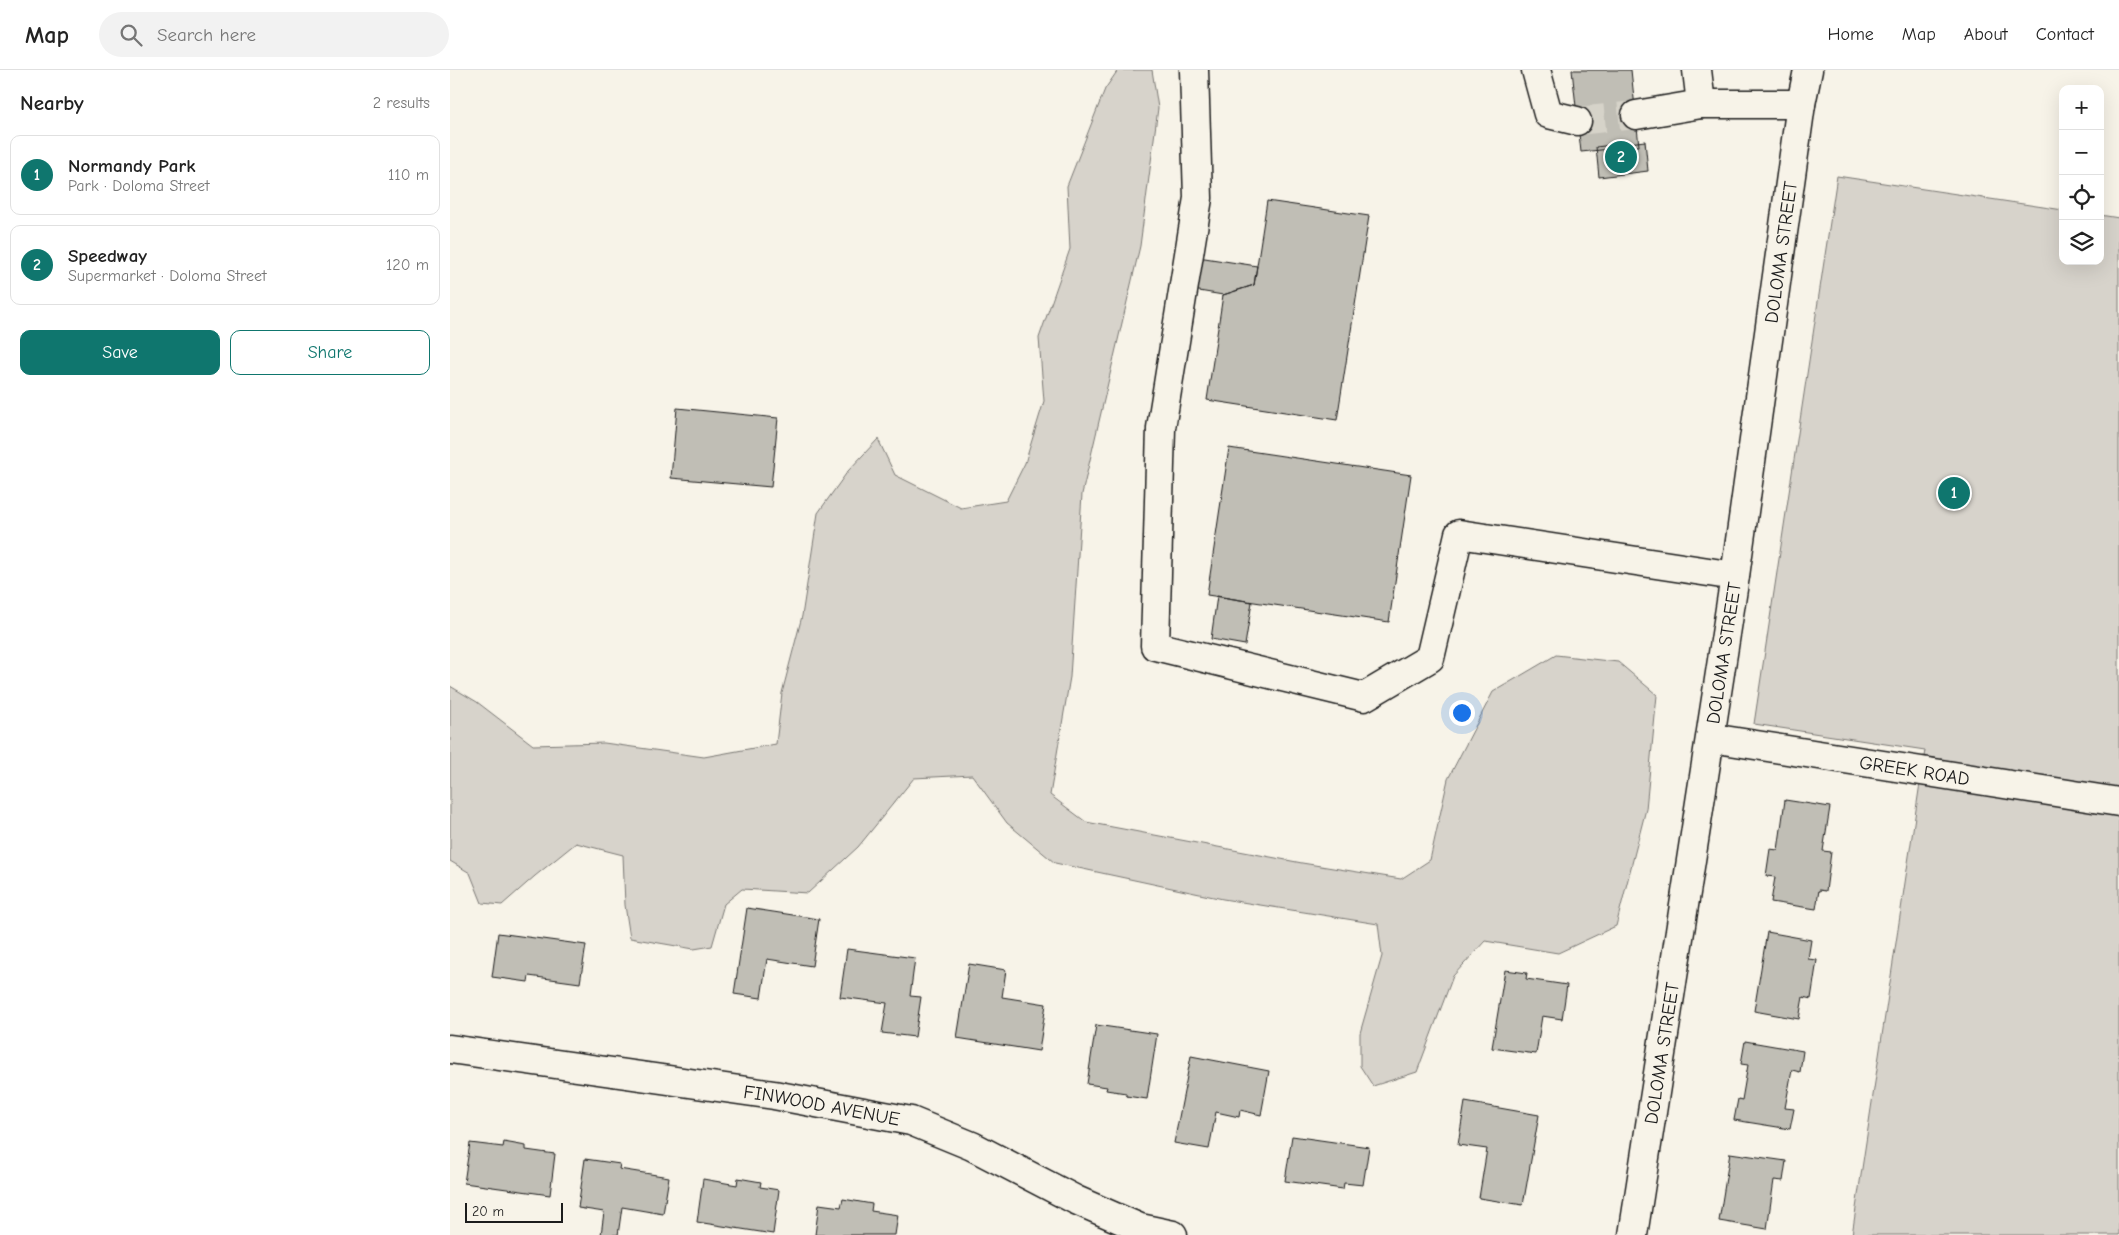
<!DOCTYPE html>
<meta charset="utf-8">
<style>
:root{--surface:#fff;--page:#f2f2f2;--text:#222;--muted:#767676;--line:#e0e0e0;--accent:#0f766e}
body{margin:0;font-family:"Comic Neue",sans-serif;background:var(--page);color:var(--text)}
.controls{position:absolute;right:15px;top:15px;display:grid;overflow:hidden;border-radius:10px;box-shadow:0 5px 20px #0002}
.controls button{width:45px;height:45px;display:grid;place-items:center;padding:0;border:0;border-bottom:1px solid var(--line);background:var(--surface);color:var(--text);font:25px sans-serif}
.scale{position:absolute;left:15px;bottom:12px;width:98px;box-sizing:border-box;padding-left:5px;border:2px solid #1c1c1c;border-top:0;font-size:14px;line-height:18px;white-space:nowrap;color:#1c1c1c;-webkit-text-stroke:4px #f7f3e8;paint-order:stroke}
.you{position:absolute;left:1011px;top:642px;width:18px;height:18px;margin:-12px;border:4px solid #fff;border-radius:50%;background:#1a73e8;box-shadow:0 0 0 8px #1a73e833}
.badge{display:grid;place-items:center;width:32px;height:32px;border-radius:50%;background:var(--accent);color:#fff;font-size:16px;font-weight:700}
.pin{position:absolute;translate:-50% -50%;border:2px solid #fff;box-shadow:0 1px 5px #0006}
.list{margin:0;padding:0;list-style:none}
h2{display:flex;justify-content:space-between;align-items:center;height:65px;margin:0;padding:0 20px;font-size:21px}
h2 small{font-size:16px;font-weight:400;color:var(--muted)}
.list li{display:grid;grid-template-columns:32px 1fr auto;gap:15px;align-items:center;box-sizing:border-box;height:80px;margin:0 10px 10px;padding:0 10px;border:1px solid var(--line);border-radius:10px}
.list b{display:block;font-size:19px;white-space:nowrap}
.list p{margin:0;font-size:16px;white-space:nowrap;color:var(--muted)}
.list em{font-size:16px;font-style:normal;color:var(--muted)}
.actions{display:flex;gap:10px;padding:15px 20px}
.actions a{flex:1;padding:11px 0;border:1px solid var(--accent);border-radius:10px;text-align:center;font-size:18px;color:var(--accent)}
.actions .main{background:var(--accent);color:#fff}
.icon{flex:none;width:28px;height:28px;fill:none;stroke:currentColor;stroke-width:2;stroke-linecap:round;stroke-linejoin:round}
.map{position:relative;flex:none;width:1669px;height:1165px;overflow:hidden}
header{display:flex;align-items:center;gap:30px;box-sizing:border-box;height:70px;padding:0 25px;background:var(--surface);border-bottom:1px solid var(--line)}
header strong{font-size:24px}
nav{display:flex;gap:28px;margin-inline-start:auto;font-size:18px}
.search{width:350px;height:45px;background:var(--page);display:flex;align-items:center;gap:12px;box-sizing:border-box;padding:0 18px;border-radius:28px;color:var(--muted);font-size:19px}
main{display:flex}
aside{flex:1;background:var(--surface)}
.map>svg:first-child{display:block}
.green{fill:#d7d3cb;stroke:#7a7874}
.building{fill:#c0beb5;stroke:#1c1c1c}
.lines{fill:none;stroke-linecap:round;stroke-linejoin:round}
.minor-tunnel{stroke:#d6d3c9;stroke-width:28;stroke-dasharray:28 14;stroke-linecap:butt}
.minor-casing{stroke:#1c1c1c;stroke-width:31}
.minor{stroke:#f7f3e8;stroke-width:28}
.labels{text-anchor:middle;stroke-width:4.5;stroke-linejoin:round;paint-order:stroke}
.street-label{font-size:19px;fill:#1c1c1c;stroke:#f7f3e8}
</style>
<header>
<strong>Map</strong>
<div class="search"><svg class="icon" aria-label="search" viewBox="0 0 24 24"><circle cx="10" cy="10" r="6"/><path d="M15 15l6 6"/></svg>Search here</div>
<nav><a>Home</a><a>Map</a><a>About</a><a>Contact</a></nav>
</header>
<main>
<aside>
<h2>Nearby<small>2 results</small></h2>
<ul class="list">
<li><span class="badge">1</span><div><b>Normandy Park</b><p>Park · Doloma Street</p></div><em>110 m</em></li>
<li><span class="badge">2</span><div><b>Speedway</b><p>Supermarket · Doloma Street</p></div><em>120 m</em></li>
</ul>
<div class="actions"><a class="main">Save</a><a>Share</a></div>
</aside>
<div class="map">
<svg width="1669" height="1165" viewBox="0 0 1669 1165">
<rect width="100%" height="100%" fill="#f7f3e8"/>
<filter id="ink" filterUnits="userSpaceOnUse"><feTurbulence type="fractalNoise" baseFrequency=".02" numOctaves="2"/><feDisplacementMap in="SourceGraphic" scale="10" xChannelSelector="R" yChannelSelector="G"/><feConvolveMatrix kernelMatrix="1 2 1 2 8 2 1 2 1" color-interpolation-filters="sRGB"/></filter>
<g filter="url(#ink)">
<path class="green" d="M668,0h34l6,38 -18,138 -58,248 -12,183 -20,118 36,27 216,41 99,16 29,-19 18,-81 45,-87 63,-37 62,7 39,33 -11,114 -30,117 -58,27 -73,-12 -32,35 -36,96 -44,14 -13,-20v-33l22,-77 -4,-32 -155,-25 -168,-36 -48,-40 -35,-48 -58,3 -56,69 -50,46 -66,-4 -18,15 -12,42 -18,3 -64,-11 -5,-33 -2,-50 -47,-12 -41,33 -33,29 -20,-2 -12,-30 -20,-12v-175l27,16 56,43 71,-2 100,14 72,-13 6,-51 20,-77 16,-103 30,-42 30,-32 17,36 66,33 45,-7 19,-38 19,-62 -5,-63 31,-89 -3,-63 38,-97z
M1387,106l226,34v51h37v-46l19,3v1017h-267l73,-485 -171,-26z"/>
<path class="building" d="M1122,0h59l8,76 -58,6z
M1195,71l3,30 -49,6 -3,-30z
M817,131l102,15 -32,204 -130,-20 16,-105 31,-10z
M748,187l59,9 -3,19 -31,10 -30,-5z
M227,338l101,10 -7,69 -100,-9z
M779,378l182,27 -22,147 -182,-27z
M767,526l35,6 -7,43 -34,-6z
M1335,730l45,7 -7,44 8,1 -5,39 -7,-1 -3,19 -45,-7 4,-25 -9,-1 4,-27 8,1z
M297,838l72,11 -7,47 -45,-7 -6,39 -27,-4z
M1317,862l44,8 -3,19 9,1 -6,39 -8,-2 -4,22 -45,-8z
M48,863l88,12 -6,38 -51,-7 -1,6 -36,-5z
M397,879l68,9 -5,38 11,1 -6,40 -33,-4 5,-30 -47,-6z
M519,894l37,6 -4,27 44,7 -7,47 -82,-13z
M1055,900l22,3 -1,6 41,6 -5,34 -20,-3 -6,38 -44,-6z
M646,955l61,9 -10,65 -21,-3v-3l-20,-3 1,-3 -20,-3z
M1295,971l58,10 -3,21 -8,-2 -7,38 9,1 -4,20 -56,-9 4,-21 4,1 6,-35 -7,-1z
M741,986l78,15 -8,44 -21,-5 -1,7 -23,-5 -7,37 -35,-6z
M1015,1032l74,13 -16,90 -44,-7 8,-49 -29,-4z
M842,1066l77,11 -6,38 -19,-2 -1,6 -58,-8z
M54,1072l22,4v4l29,4 -5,41 -86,-12 6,-40 33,4z
M1280,1083l56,8 -3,20 -9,-1 -7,49 -48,-8z
M135,1089l35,5 -1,5 50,8 -6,37 -41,-7 -4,28h-17l3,-23 -26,-4z
M288,1108l23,4 -1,5 19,3 -6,44 -76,-12 6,-43 34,6z
M393,1129l29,5 -1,7 27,4 -3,20h-80l4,-31 22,3z"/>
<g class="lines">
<path class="minor-tunnel" d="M1127,51l59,-6"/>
<defs>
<g id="minor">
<path d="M744,0l4,128 -37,230 -6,218 209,51 66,-39 29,-124 276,42"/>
<path d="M1086,0l12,44 29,7"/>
<path d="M1247,0l4,34"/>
<path d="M1186,45l65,-11h100"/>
<path id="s1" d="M1261,668l408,64"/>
<path id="s2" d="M0,979l324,46 137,26 61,25 104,54 64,28 33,7"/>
<path id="s3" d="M1183,1165l102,-659 66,-472 7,-34"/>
</g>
</defs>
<use href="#minor" class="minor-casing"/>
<use href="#minor" class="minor"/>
</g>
</g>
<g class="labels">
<g class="street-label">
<text dy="7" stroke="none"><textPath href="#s3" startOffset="994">DOLOMA STREET</textPath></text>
<text dy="7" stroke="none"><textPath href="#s3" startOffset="589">DOLOMA STREET</textPath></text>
<text dy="7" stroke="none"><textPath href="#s1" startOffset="206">GREEK ROAD</textPath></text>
<text dy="7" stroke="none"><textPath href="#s3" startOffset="184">DOLOMA STREET</textPath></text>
<text dy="7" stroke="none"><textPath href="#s2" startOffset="376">FINWOOD AVENUE</textPath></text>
</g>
</g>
</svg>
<div class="controls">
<button>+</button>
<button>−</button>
<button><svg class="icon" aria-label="locate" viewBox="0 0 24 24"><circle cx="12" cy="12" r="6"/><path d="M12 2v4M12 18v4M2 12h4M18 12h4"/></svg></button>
<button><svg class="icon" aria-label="layers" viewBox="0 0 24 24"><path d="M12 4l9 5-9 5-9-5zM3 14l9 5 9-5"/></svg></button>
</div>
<div class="scale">20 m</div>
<div class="you"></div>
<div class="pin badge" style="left:1504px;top:423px">1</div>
<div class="pin badge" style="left:1171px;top:87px">2</div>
</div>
</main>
